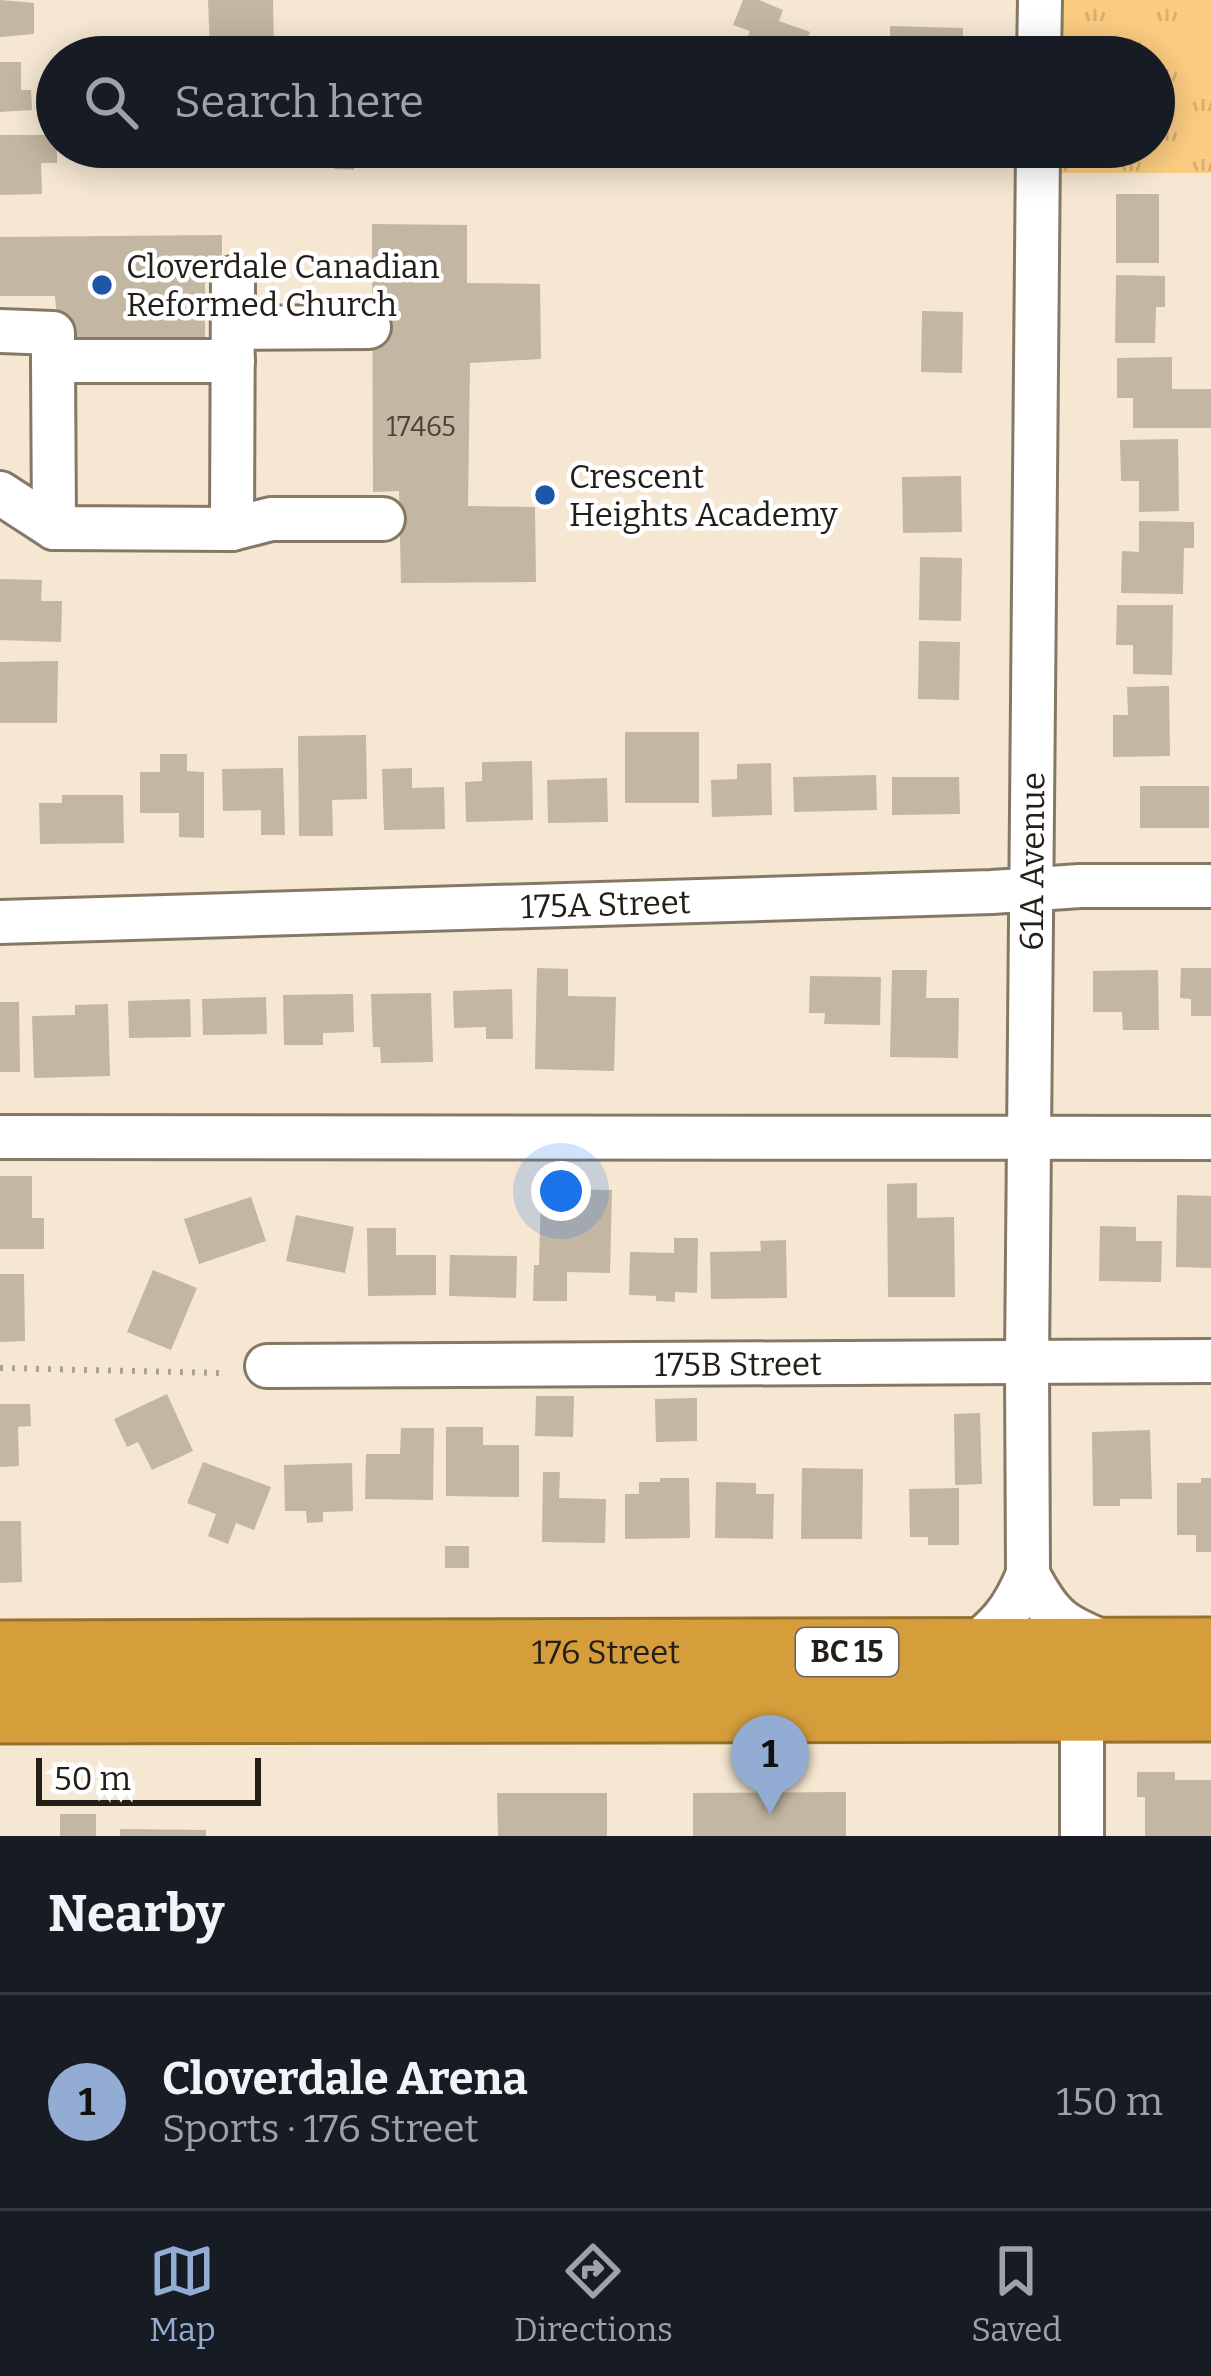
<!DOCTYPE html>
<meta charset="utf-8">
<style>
:root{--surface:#171b24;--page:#20242c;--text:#f1f3f6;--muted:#9ea1a6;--line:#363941;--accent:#92acd3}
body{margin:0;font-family:Bitter,serif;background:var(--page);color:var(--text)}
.scale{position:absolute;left:36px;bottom:30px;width:225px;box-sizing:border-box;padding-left:12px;border:6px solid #231e17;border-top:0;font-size:33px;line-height:42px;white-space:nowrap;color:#231e17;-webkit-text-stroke:9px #fff;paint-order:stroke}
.you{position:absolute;left:561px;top:1191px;width:42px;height:42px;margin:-30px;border:9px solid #fff;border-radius:50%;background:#1a73e8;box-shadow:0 0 0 18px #1a73e833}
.badge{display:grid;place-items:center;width:78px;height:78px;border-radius:50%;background:var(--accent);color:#111;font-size:39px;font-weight:700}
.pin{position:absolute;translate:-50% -99px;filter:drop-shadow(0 3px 6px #0008)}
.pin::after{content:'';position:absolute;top:63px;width:42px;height:36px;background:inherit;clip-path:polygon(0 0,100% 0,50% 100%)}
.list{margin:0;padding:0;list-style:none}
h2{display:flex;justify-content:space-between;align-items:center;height:156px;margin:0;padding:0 48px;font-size:51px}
h2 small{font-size:39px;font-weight:400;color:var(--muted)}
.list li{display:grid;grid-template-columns:78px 1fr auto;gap:36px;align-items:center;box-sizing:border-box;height:216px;padding:0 48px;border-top:3px solid var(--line)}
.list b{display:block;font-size:45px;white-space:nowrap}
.list p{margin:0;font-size:39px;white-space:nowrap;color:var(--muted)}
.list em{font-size:39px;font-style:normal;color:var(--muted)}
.icon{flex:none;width:66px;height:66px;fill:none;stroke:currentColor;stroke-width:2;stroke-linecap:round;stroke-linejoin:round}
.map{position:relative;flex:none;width:1211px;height:1836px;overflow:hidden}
.search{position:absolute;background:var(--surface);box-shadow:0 6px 30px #0003;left:36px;right:36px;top:36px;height:132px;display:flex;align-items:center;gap:30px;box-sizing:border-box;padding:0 42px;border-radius:66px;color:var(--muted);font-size:45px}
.sheet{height:372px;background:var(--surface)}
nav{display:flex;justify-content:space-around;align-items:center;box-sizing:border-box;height:168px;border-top:3px solid var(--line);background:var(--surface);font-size:33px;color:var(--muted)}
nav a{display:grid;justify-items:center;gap:6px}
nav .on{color:var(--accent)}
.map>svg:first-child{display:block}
.grass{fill:url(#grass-tufts)}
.garden{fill:#fbcc80}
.building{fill:#c3b6a2}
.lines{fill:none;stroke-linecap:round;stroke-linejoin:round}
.minor-casing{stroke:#857966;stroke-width:48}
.highway-casing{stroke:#97712e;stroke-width:69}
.path{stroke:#ada292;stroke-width:6;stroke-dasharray:3 9;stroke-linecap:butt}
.minor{stroke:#fff;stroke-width:42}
.highway{stroke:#d69e3b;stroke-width:63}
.poi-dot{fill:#1e56a8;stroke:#fff;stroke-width:4.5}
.labels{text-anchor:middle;stroke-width:9;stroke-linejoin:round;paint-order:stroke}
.number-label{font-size:27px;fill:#4b443a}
.shield{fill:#fff;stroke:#65625d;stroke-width:3}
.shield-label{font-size:30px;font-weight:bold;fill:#231e17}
.poi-label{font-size:33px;fill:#231e17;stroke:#fff;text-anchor:start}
.street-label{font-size:33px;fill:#231e17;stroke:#fff}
</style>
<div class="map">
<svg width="1211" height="1836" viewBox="0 0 1211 1836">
<defs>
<pattern id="grass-tufts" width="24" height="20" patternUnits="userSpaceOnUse" patternTransform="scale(3)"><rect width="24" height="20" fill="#fbcc80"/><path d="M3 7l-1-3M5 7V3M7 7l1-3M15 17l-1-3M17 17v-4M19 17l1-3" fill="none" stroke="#d7af6e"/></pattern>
</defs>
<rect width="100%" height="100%" fill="#f5e7d2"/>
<path class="grass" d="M1061,0h150v173h-152v-26h95v-90h-94z"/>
<path class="garden" d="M1182,0h29v64l-30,-7z"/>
<path class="building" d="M0,0l34,3v31l-34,3z
M208,0h65l1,47 -64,2z
M743,0h16l24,10 -4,11 31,11 -9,25 -61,-1 10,-25 -17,-6z
M890,26l73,2v29h-73z
M0,62h21v28h10l1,20 -32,2z
M0,135h57v28h-16l1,31 -42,1z
M331,147h67l-1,16 -43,-2v9l-20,-1 1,-8 -4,-1z
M529,147h31l1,18 -24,1 -8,-7z
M886,147h74l1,15 -75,1z
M1116,194h43v69h-43z
M372,224l95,1v58l73,1 1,75 -71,4 -2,143 67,1 1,75 -135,1 -2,-92 -26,1z
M222,235v38h-17v79l-123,-7 -25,-25 -2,-24h-55v-59z
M1116,275l49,1v31h-9l-1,36h-40z
M922,311l41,1 -1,61 -41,-1z
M1172,357v32h39v39h-78v-30h-16v-40z
M1178,439l1,72 -40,1v-31h-18l-1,-41z
M961,476l1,56 -59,1 -1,-56z
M1139,521l55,1v26h-10l-1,46 -62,-1 1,-42 17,1z
M920,557l42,1 -1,63 -42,-1z
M0,579l42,1 -1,21h21l-1,41 -61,-2z
M1117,605h56l-1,70 -39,-1v-29h-17z
M919,641l41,1 -1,58 -41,-1z
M58,661l-1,62h-57v-61z
M1169,686l1,70 -57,1v-42h15l-1,-28z
M625,732h74v71h-74z
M366,735l1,64 -35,1 1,36h-34l-1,-100z
M160,754h27v17l17,1v66l-25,-1v-24h-39v-41h20z
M532,761l1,59 -67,2 -1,-40 17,-1v-19z
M771,763l1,52 -60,2 -1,-37 26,-1v-15z
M283,768l2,67h-24v-25l-38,1 -1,-42z
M412,768v20l32,-1 1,42 -61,1 -2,-61z
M876,775l1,35 -83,2 -1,-35z
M892,777h67l1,37 -68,1z
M607,778l1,44 -60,1 -1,-43z
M1140,786h69v42h-69z
M62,795h61l1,48 -84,1 -1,-41h23z
M537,968l31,1v27l48,1 -2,74 -79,-2z
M1181,968h30v48h-20v-17l-11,-1z
M892,970h35l-1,28h33l-1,60 -68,-1z
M1158,970l1,60h-36l-1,-18h-29v-41z
M810,976l71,1 -1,48 -56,-1 1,-11h-16z
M512,989l1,50h-27v-12l-32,1 -1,-37z
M431,993l2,69 -52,1 -1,-16h-7l-2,-53z
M353,994l1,38 -31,1v12h-39l-1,-50z
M266,997l1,37 -64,1 -1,-36z
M190,999l1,38 -62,1 -1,-37z
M0,1002h19l1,70h-20z
M108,1004l2,72 -76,2 -2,-62 43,-1v-10z
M0,1176h32v42h12v31h-44z
M917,1183v35l37,-1 1,80h-67l-1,-113z
M541,1189l71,1 -2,83 -43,-1v29h-34l1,-36h5z
M1177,1195l34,1v72l-35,-1z
M251,1197l15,44 -67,23 -15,-45z
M296,1215l58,12 -9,46 -59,-12z
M1100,1226l36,1v14h26l-1,41 -62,-1z
M367,1228h29v27h40v40l-68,1z
M674,1238h24l-1,55 -22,-1v10l-19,-1v-5l-27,-1 1,-43 44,1z
M786,1240l1,58 -76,1 -1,-47 51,-1 -1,-10z
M450,1255l67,1 -1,42 -67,-2z
M153,1270l44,18 -26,62 -44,-18z
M0,1274h24l1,67 -25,1z
M167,1394l26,57 -41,19 -14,-28 -11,5 -13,-28z
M536,1396h38l-1,41 -38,-1z
M697,1398v43l-41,1 -1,-43z
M0,1404h30l1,22 -13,1 1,39 -19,1z
M980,1413l2,71 -27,1 -1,-71z
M446,1427h37v18h36v52l-73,-1z
M401,1428h33l-1,72 -68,-1 1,-45h34z
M1150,1430l2,69h-32v7h-27l-1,-74z
M203,1462l68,25 -17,43 -18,-7 -8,21 -20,-8 8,-22 -29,-11z
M352,1463l1,48 -30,1v10l-16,1 -1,-12h-21l-1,-46z
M802,1468l61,1 -1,70h-61z
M543,1472h17l-1,26 47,1 -1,44 -63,-1z
M660,1478h29l1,60 -65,1v-45h14v-12h21z
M1201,1478h10v74h-15v-17h-19v-52h24z
M716,1482l40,1v11h18l-1,45 -58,-1z
M959,1488v57h-31v-8h-18l-1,-48z
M0,1521h21l1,61 -22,1z
M445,1546h24v22h-24z
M1137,1772h38v8h36v56h-66v-39h-8z
M846,1792v44h-153v-43z
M497,1793h110v43h-109z
M60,1814h36v22h-36z
M120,1829l86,1v6h-86z"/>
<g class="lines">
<defs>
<g id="minor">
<path d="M1039,57l1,-57"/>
<path d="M233,328l136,-1"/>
<path d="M0,331l53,2v28h180"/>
<path d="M53,361l1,167"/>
<path d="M0,493l54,35 178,1 1,-251"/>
<path d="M232,529l39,-10h112"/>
<path id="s1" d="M0,922l992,-30 88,-6h131"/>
<path d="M0,1137l1211,1"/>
<path id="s2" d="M267,1366l944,-5"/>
<path d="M1028,1574c23,45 35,52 81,70"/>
<path id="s3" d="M967,1652c32,-27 45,-39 61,-78l-1,-212 11,-1215"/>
<path d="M1082,1836v-126"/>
</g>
<g id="highway">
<path id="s4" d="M0,1653l1211,-3"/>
<path d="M0,1711l1211,-2"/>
</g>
</defs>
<use href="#minor" class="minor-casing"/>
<use href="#highway" class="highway-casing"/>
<path class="path" d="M0,1368l221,5"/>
<use href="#minor" class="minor"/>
<use href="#highway" class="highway"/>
</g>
<g class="poi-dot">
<circle cx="102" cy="285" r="12"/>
<circle cx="545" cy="495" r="12"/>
</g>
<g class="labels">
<g class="number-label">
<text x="421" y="436">17465</text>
</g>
<rect class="shield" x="796" y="1628" width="102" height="48" rx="9"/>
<g class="shield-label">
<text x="847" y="1662">BC 15</text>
</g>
<g class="poi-label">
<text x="126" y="278">Cloverdale Canadian<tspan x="126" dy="38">Reformed Church</tspan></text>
<text x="569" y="488">Crescent<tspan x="569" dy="38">Heights Academy</tspan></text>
</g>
<g class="street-label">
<text dy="12" stroke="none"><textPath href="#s3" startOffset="813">61A Avenue</textPath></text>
<text dy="12" stroke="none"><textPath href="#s1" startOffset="606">175A Street</textPath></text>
<text dy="12" stroke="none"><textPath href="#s2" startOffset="471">175B Street</textPath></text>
<text dy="12" stroke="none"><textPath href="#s4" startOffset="606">176 Street</textPath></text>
</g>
</g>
</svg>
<div class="scale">50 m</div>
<div class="you"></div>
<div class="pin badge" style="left:770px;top:1814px">1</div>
<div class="search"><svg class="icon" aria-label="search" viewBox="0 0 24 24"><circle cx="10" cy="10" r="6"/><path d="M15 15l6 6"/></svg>Search here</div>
</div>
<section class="sheet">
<h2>Nearby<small></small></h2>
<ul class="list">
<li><span class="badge">1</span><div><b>Cloverdale Arena</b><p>Sports · 176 Street</p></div><em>150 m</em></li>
</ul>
</section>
<nav>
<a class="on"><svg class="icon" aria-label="map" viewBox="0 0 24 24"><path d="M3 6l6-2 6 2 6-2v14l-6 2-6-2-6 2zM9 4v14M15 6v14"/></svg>Map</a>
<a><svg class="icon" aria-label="directions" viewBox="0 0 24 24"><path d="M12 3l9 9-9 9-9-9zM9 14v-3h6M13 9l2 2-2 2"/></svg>Directions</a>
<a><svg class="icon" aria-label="saved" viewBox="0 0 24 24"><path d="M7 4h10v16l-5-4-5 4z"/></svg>Saved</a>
</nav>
